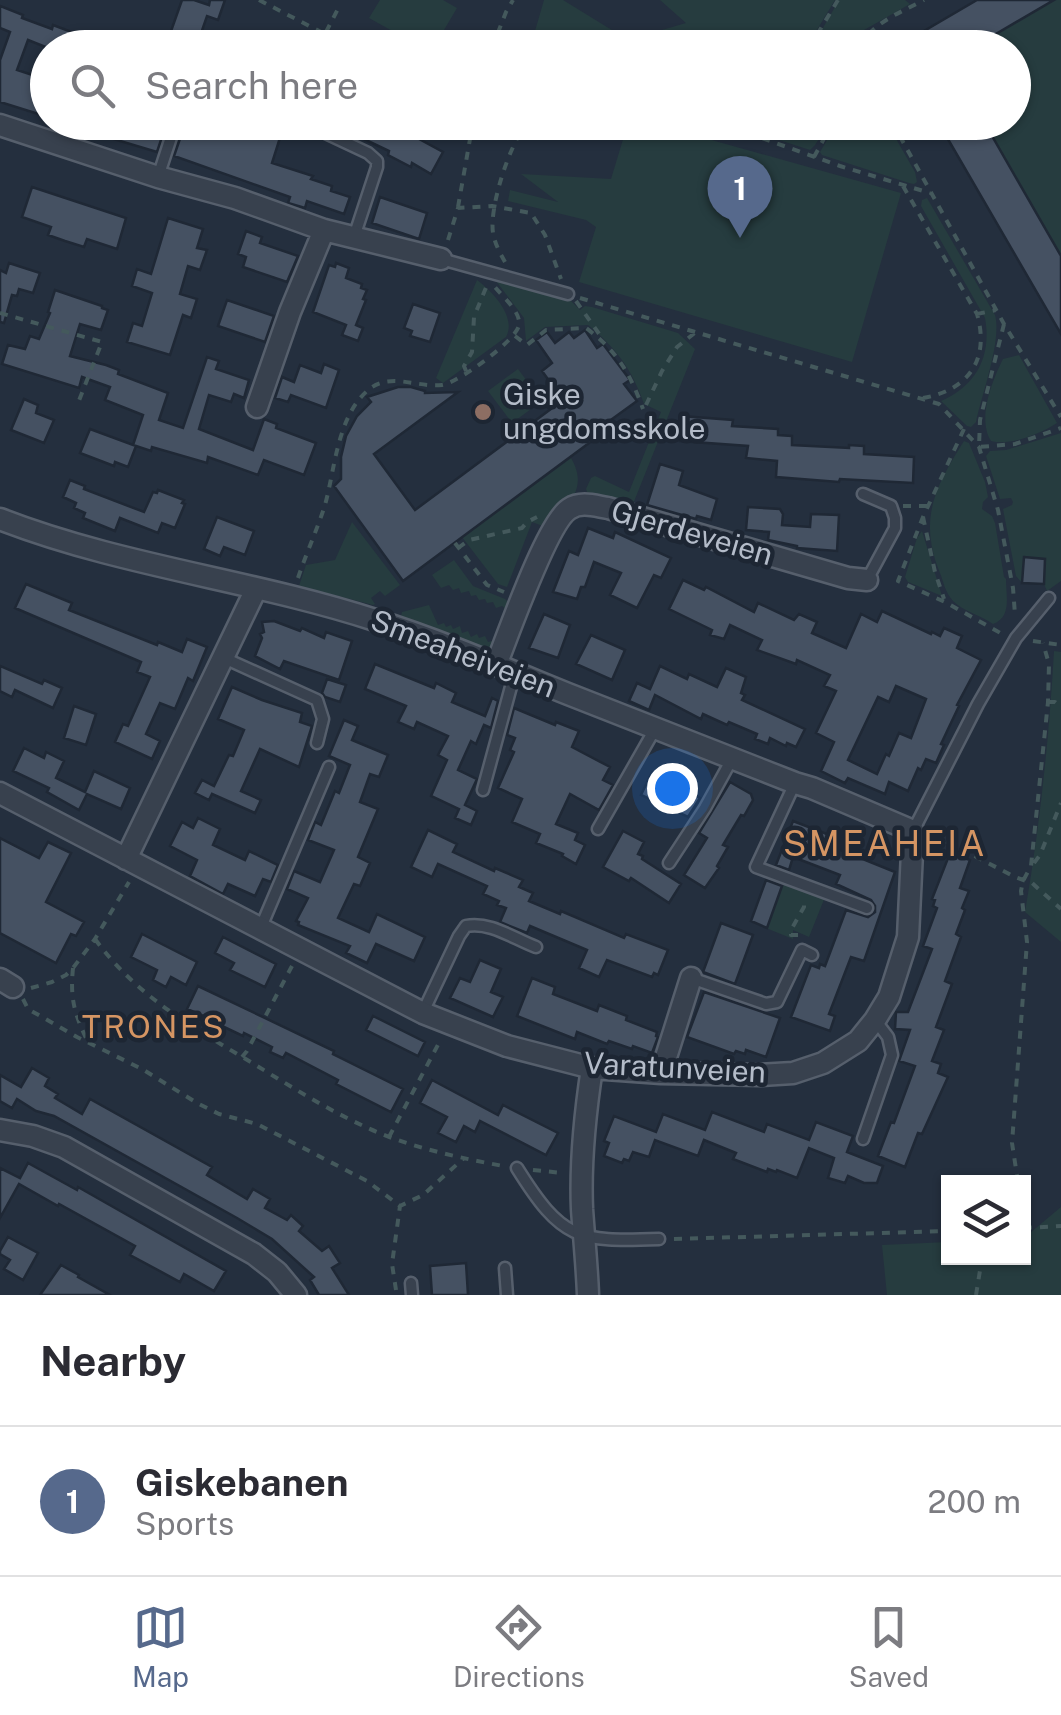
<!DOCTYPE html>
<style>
:root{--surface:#fff;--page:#f7f7f7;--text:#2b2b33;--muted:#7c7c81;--line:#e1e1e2;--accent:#56698c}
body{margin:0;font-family:"Public Sans",sans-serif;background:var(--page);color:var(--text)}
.controls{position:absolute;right:30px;bottom:30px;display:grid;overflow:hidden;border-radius:0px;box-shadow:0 2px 8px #0004}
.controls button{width:90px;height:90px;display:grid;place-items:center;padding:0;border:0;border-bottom:2px solid var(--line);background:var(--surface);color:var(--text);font:50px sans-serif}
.you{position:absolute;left:672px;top:788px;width:35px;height:35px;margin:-25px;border:8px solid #fff;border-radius:50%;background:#1a73e8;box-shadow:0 0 0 15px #1a73e833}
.badge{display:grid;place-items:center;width:65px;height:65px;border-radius:50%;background:var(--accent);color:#fff;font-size:32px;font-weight:700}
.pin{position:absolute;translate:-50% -82px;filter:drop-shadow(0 2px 5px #0008)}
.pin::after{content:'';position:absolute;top:52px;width:35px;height:30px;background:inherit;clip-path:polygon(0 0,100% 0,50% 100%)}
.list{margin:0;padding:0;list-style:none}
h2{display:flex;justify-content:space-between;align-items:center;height:130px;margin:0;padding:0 40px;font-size:42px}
h2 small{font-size:32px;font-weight:400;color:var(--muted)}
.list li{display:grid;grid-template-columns:65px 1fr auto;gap:30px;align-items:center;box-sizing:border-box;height:150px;padding:0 40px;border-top:2px solid var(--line)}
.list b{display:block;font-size:38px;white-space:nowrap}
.list p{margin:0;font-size:32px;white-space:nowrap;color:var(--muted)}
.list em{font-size:32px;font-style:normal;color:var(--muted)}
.icon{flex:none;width:55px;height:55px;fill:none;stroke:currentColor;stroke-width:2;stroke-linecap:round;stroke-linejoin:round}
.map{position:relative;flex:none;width:1061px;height:1295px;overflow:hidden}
.search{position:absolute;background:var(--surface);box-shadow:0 2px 8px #0004;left:30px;right:30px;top:30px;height:110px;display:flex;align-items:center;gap:25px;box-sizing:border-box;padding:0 35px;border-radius:55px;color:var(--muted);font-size:38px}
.sheet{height:280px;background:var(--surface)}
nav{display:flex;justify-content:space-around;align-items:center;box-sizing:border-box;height:140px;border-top:2px solid var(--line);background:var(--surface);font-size:28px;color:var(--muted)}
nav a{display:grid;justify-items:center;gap:5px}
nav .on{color:var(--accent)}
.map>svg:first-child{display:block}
.green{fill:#263c3f}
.building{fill:#455162;stroke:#1f2835;stroke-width:2.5;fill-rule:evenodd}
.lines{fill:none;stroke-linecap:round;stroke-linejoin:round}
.service-casing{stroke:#565f6c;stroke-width:15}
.minor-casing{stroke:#565f6c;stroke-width:25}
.path{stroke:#44595c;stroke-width:4;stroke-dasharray:8 8;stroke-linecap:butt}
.service{stroke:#38414e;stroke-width:10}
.minor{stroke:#38414e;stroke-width:20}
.education-dot{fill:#8d6e63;stroke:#1d2633;stroke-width:4}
.labels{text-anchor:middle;stroke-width:9;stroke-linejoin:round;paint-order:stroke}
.poi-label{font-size:30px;fill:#b4bcc9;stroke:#1d2633;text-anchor:start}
.street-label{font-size:30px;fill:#b4bcc9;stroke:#1d2633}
.neighbourhood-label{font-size:32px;letter-spacing:2.5px;fill:#d59563;stroke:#1d2633}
.quarter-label{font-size:35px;letter-spacing:2.5px;fill:#d59563;stroke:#1d2633}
</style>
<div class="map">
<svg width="1061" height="1295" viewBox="0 0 1061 1295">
<rect width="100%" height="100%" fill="#242f3e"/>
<path class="green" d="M380,0h63l14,8 -23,39h-13l-52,-29z
M544,0h19l65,40 58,-17 -26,-23h175l-29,48 -231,-1c-8,-8 -32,-16 -42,-9z
M839,0h66l5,4 -76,43h-22z
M1054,0h7v256l-77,-133 30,-1v-74h-42z
M628,123h23l250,70 -49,169 -273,-80 17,-55 -10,-7 -78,-19 2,-11 48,12 -37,-28 90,5z
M772,123v-1l57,1 -14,22 -5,5 -37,-12 2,-9 -5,1z
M849,123h38l28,49 2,10 -3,2 -5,-1 -87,-28 -2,-3 16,-27v4l7,2 5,-3z
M927,198l68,117c7,25 -13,79 -19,107l-5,5 -4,-1 -26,-25c35,-15 51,-45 44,-83l-64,-112 1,-6z
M493,277l77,23 10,10 5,-4 7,1 86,26 17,16 -64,160 -42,-12 -3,-8 5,-11 4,-2 34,16 32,-80 -17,-8c-12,-35 -28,-56 -56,-79l-43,2 -19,14 -2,-23z
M477,280c16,12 40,37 29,57l-63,46 -7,-5z
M1019,355l38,68c-17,11 -46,23 -66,18 -14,-22 1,-60 12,-82z
M518,369l24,32 -30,22 -24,-32z
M1061,433v148l-14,10 -3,-7 1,-25 -21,-1 -2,25 -6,-7 -13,-67 9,-4 1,-3 -2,-4 -11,1 -14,-43 4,-5 16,-1z
M964,441l5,2 16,39 3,15 -5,5 -1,7 10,7 3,7 9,54 2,2c0,17 6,38 -13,45 -12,-9 -29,-12 -40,-23 -8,-9 -9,-18 -13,-28 -22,-54 -5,-86 24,-132z
M571,458c18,31 -3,46 -23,70l-16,-6 -25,65 -9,-3 -36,-47z
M352,522l48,63 -15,11 -5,-5 -9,7 4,6 -2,1 -74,-19 7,-21 29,-5z
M922,531l20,65 -34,-14 -3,-5 12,-39z
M454,560l19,26 32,13 3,3 -3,6 -3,-2 -6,2 -3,-6 -6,1 -2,-4 -6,1 -3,-5 -5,1 -2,-5 -8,2 -2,-5 -6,2 -4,-5 -8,3 -9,-13z
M429,605l9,20 6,-2 2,4 5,-2 2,4 7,-3 2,7 6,-2 3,6 6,-3 2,4 6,-2 3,6 7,-2 -1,8h-10l-83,-32 1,-4z
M1054,651l7,1v290l-36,-30c15,-87 24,-173 29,-261z
M785,881l40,16 -16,40 -16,-7v9l-27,-11z
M1061,1207v88h-174l-5,-50 66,-3v16h76v-20z"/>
<path class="building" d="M182,0h12l15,5 1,-5h15l-7,20 -11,-4 -11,32h-31z
M977,0h77l-82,48h-77z
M0,6l23,9 -1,3 30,11 1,-4 56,21v2h-61l-20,-8 -11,30 31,10v37l-48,-15v-42l10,-28 -10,-4z
M104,122h63l-10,30 -57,-17z
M194,122h91l-13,41 41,13 -2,3 21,7 -1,5 19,6 -6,17 -37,-13 -2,7 -17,-5 2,-6 -116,-41 10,-29 8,2z
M328,122h71l-2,5 46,25 -12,22 -19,-11 -1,4 -23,-12 1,-4z
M938,122h46l77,134v78z
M32,187l94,31 -9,31 -30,-10 -3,8 -19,-6 -17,-6 3,-8 -29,-10z
M380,197l47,16 -8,26 -47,-16z
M168,218l35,11 -6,19 10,2 -7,20 -12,-4 -8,28 17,5 -6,19 -8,-3 -13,40 -43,-13 6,-19 9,3 10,-33 -20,-7 5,-17 14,5z
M246,231l16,6 -2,6 38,13 -11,26 -44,-15 3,-10 -8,-3z
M9,263l31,10 -7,20 -14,-4 -2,7 -5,-1 -8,28 -4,-1v-52l6,3z
M336,263l13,5 -3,10 16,6 -1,4 6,2 -4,9 3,1 -10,25 7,3 -5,13 -16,-6 4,-10 -33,-13 16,-47 6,2z
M55,290l47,16v2l6,2 -7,20 -21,-6 -10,32 36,9 13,5 -1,4 50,19 -9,27 24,8 24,-71 12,4 -3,8 33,11 -5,18 -10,-4 -3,8 -22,-7 -10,34 54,21 11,-31 13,5 -1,4 40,15 -12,32 -40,-15 -6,15 -50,-18 -1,6 -55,-16 -1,4 -18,-6 10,-30 -38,-15 5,-13 -28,-10 -3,11 -77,-24 6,-19 17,4 5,-13 9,3 11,-26 -2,-1z
M227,300l47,16 -9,26 -47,-16z
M413,304l27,9 -10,29 -20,-6 2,-5 -8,-3z
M585,330l12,18 6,-4 27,36 -6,4 13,17 -36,26 5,8 -27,-2 -1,7 11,3 -186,138 -69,-95 7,-7v-22l5,-21 11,-20 14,-14 -4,-5 31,-10h13l14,4v2l33,-1 -84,62 41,56 148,-110 -21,-29 10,-8 -16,-23 11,-8 8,11 14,-11 5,6z
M324,364l15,6 -13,38 -35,-13 -3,7 -13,-4 7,-21 12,5 6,-17 21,8z
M24,399l14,6 -2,8 18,7 -10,23 -33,-13z
M681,416l52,4 -1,6 46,3v6l14,1v9l57,3v-3l15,1v8l50,3 -1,26 -73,-4 -1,3 -63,-5 1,-16 -31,-3 2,-12 -68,-5z
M90,429l46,17 -8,21 -13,-5 -1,4 -34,-13z
M660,464l23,7 -4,14 38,14 -6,21 -14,-4 -1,3 -49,-14z
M70,480l15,6 -1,3 60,23 9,-20 4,1 1,-3 26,10 -2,3 3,1 -10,24 -13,-5 -4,10 -38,-15 -5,13 -32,-13 2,-5 -11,-5 2,-5 -13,-6z
M748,507l32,2 3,5 -1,11 28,2 1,-13 28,1 -2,36 -40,-3v-2l-29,-6 1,-8 -23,-2z
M217,517l37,14 -9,24 -21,-8 -4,9 -16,-7z
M588,528l25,10 2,-6 56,26 -10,20 -7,-3 -17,33 -27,-13 11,-22 -27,-11 -9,25h-4l-4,12 -24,-7 16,-41 9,4z
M1024,557l21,2 -1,25 -22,-1z
M683,580l21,10 2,-3 48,25 4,-9 36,17 5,-6 18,8 -5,11 34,15 15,-34 16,8 5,-11 49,23 1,-2 8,4 4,-8 18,8 -5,12 24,12 -24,45 2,1 -18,38 3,1 -8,18 -10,-4 -5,11 -3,-2 -10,23 -19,-9 -4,12 -37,-16 -3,5 -24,-12 13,-29 -18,-9 20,-42 -12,-5 6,-11 -33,-15 -1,4 -39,-14 5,-10 -32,-15 -6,14 -14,-4 2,-5 -43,-21zM896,686l30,13 -15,39 -12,-5 -10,23 -3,-2 -9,20 -29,-14 30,-63 11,5z
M26,584l46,19 -3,7 88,35 1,-3 24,10 5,-13 20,8 -14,34 -5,-3 -13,31 -15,-6 -14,31 14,7 -8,18 -37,-17 8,-18 5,2 22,-49 -13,-5 4,-10 -126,-54z
M544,614l26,11 -12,33 -29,-10z
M274,621l26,10 2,-3 22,10 2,-6 26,9 -13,39 -55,-19 -4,8 -25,-13 7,-18 -2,-4 4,-2 -2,-10z
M591,635l34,15 -13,30 -36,-16z
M375,664l59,24 2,-5 20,10 -4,9 33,14 7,-18 6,3 -7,27 -7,-3 -8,19 -5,-3 -13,29 19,9 -12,26 12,6 -6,14 -16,-7 4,-9 -28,-13 16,-36 -9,-5 10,-19 -31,-14 -3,7 -16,-7 8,-16 -41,-17z
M0,666l42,18 2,-4 18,8 -9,20 -38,-18 -3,7 -12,-6z
M660,666l27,13 2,-5 28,13 9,-19 20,9 -5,16 4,2 -3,5 63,29 -9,18 -9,-4 -1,3 -16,-8 -2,6 -13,-5 2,-5 -28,-12 -2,3 -24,-11 -2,5 -46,-24 -6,15 -20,-9 8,-18 13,6z
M327,679l19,6 -6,17 -15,-5 -3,-4z
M232,687l30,13 40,13 -2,9 12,4 -13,41 -39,-18 -19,42 20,9 -6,13 -43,-19 -3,6 -14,-7 7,-13 12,6 15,-31 4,1 11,-26 -26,-11z
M74,706l22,8 -10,31 -22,-7z
M514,708l41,17 1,-3 23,9 -7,16 38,20 -7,13 10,5 -14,25 -29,-16 -14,30 22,9 -3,7 10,5 -9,19 -14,-8 1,-2 -27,-11 4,-9 -28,-12 10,-23 -24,-11 16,-36 -4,-2 5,-12 -8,-3z
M344,720l14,6 -6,14 36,15 -9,22 -9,-3 -10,28 18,7 -20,48 12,6 -10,23 -6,-2 -16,34 31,14 8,-18 48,23 -11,24 -38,-17 -9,19 -21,-10 4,-7 -52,-21 1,-3 -3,-1 12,-23 -21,-9 7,-18 26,11 14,-32 -26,-10 7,-18 6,3 14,-34 4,2 11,-28 -21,-9z
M24,748l20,10 2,-6 18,9 -8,17 29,14 9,-21 36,17 -9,21 -34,-15 -8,16 -32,-18 2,-4 -36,-17z
M652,772l48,26 -12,19 -47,-22z
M730,782l21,12 2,6 -9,16 -3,-1 -18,30 5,2 -11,19 2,2 -14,20 -21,-13 23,-37 -8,-5z
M198,818l22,11 -7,16 32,15 4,-9 29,14 -7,17 -8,-3 -8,17 -27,-12 -5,10 -33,-18 7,-16 -27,-14 12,-24 11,6z
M793,821l39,15 -3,6 5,2 -1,3 62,25 -31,89 -13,-4 -22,57 6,2 -5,15 -39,-14 20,-52 8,3 1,-4 5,2 21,-56 22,7 7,-5v-6l-4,-6 -35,-16 4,-9 -47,-18 -4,13 -13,-5z
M428,830l29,14 -4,8 41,19 1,-3 28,12 -4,7 14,6 -4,8 31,13 1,-3 63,27 2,-4 42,16 -10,25 -4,-2 -2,4 -45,-17 -8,17 -20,-9 8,-18 -57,-24 -3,7 -27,-11 6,-14 -9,-3 2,-4 -16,-7 4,-8 -49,-22 -6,13 -21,-10z
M623,831l21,11 -6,12 5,2 -1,3 39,25 -12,19 -38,-25 -2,3 -26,-14z
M0,838l39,20 9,-16 23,11 -25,49 38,20 -8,14 -5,-2 -15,29 -56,-30z
M950,853l20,7 -10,28 9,3 -7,17 3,2 -9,24 5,3 -16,44 7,3 -16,43 8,3 -12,31 9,3 -3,9 10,4 -26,57 -4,-1 -13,34 -27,-11 13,-34 3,1 21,-57 -16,-5 11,-31 -15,-1 1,-17h12l24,-63 -9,-3 14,-38 -4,-2 2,-6 -3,-1z
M766,880l16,6 -15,42 -16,-7z
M721,923l32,12 -18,49 -32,-12z
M142,934l55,28 -11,23 -15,-8 -5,10 -13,-7 4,-10 -26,-13z
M223,937l53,27 -11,23 -35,-17 4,-7 -19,-10z
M480,960l21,9 -10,23 12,5 -10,20 -43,-19 10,-20 10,4z
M532,978l23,9 -2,7 44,17 2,-6 28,11 -1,4 31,12 -1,4 2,1 -6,16 -19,-7 -1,3 -23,-8 -2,3 -30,-12 -2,7 -58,-23z
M198,986l136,65 -1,3 70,35 -12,23 -55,-28 2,-4 -52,-27 -3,5 -13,-6 2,-5 -28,-14 -1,3 -21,-10 -4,8 -14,-7 4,-9 -21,-9z
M704,992l76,26 -14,39 -20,-7 -1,4 -9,-3 -2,3 -47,-17z
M373,1016l52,26 -7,14 -52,-26z
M32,1068l17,10 -4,8 13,8 -3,4 27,16 8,-15 122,68 -5,8 40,24 6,-10 17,10 -5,9 22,12 4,-5 12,11 -4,5 23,20 7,-5 11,17 -8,5 17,27h-30l-9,-15 4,-3 -42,-38 -35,-21 -183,-102 -18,-5 -19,-12 -5,9 -12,-7v-26l21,12z
M432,1080l66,35 5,-10 55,28 -12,22 -66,-34 -5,11 -11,-6 -8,16 -18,-9 9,-16 -27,-14z
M712,1112l52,20 3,-8 42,16 7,-18 37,14 -6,16 36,14 -6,17h-13l-16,-7 -3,7 -17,-5 6,-20 -25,-10 -12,30 -20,-8 -1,2 -8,-3 -1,3 -34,-13 3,-6 -32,-13 -6,16 -43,-16 -6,17 -16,-5 -4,9 -5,-2 -2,4 -18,-7 5,-13 -5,-2 10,-25 42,16 7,-18 42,16z
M28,1163l49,27 1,-3 148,84 -12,20 -30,-17 -4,8 -50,-27 5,-9 -76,-42 -1,2 -39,-22 -19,34v-50l20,10z
M8,1237l30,16 -15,27 -19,-11 6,-9 -10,-6v-3z
M466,1263l2,32h-36l-2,-29z
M61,1265l18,10 -1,2 32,18h-70z"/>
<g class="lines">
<defs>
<path id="service" d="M319,130l49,23 9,8v6l-23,70
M158,177l18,-55
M441,259l127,35
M863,494l28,12 4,12v10l-28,52
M224,658l93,42 6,19 -6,24
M795,783l-39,84 111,41
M483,790l32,-118
M598,829l57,-100
M913,831l65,-127 38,-66 33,-40
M669,863l36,-55 27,-49
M261,927l68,-160
M691,978l75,26 11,-2 25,-52 10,5
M423,1012l36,-76 7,-10c24,-5 48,13 70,21
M863,1139l29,-84 -4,-18 -13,-17
M517,1168c45,72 60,74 142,71
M505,1268l2,27
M411,1283l1,12"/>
<path id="minor" d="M0,125l158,52 77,21 89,32 117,29
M257,407l33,-95 34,-82
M0,519c121,47 252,61 375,101 66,21 129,48 193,74 75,30 151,59 227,89l17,5 101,43 -5,106 -19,60 -14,23 -17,21 -35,22 -30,10 -33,2 -99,-2 -69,-5 -85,-22 -84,-33 -423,-220
M496,665c12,-30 51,-142 73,-156 12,-8 26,-3 39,-1l240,70 19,2
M126,859l130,-270
M0,979l13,8
M661,1073l30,-95
M0,1130l33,6 31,11 190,107 23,18 19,23
M588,1295c-1,-29 -4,-57 -6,-86 -2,-47 3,-95 10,-141"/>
</defs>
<use href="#service" class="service-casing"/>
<use href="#minor" class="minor-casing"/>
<path class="path" d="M259,0l93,48
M326,32l14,-27
M492,48l14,-36 7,-12
M809,48l29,-48
M847,48l17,-10
M861,48c7,-24 43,-37 63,-48
M717,122l123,44 90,27
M892,122l112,202 57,93
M760,138l7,-16
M814,157l19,-35
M903,186l74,128c13,45 -8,76 -54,84
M458,207l15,-85
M448,240l10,-32 34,-2 39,7 14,22 16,44
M505,262c-5,-9 -10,-18 -12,-29 -4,-26 17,-91 35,-111
M580,298l359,106 40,43 19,63 15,78 2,27
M576,301l26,37
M0,313l102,29 -24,61
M977,314l19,-4
M1004,324l-24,96 -1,27 36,-3 46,-16
M515,336l12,9 19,-15 40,-2c31,23 44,45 57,81
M466,371l-2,-5 8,-14 2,-35 13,-32
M646,405l16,-34 15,-24 19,-15
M964,429l-41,88 -25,64 47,21 59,33
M903,506h25
M923,517l12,55 9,27
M455,543l32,42 17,7
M458,548l11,-8 53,-12 5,-6 10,-5
M298,578c8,-24 19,-48 27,-73 10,-36 12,-87 42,-114 22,-20 50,-3 75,-6 16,-2 75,-45 77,-60 2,-13 -16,-28 -24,-38
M1033,641l28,4
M1048,702h7l6,5
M932,834l83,43 17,6 29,26
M1034,863l6,-8 21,-52
M798,935h-7v-5l13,-23v-7
M95,939c40,55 92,85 149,119 48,29 95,60 148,80 36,13 74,21 111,28
M73,968c-3,30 1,45 14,72
M31,988l21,-6 14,-7 7,-7 22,-29 34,-57
M23,999l5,10 49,28 65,32 55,34 22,11 38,10 110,57 33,25 23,-11 41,-37
M242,1057l5,-6 45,-85
M389,1137l51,-96
M533,1170l30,3
M1018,1182l-6,-39 15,-201 -6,-51 2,-10 8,-15 17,-164 1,-38 -6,-21
M1024,1228l37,-2
M674,1239l274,-8
M396,1290l-4,-26 8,-58
M976,1295l6,-37"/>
<use href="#service" class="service"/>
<use href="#minor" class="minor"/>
</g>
<circle class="education-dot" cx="483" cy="412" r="10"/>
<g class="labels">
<g class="poi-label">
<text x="503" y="405">Giske<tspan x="503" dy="34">ungdomsskole</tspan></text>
</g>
<g class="street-label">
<text transform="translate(692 533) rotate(16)" y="10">Gjerdeveien</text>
<text transform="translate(463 654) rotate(21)" y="10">Smeaheiveien</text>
<text transform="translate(675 1068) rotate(3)" y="10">Varatunveien</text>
</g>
<g class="neighbourhood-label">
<text x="154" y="1038">TRONES</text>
</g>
<g class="quarter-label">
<text x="885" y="856">SMEAHEIA</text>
</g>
</g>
</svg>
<div class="controls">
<button><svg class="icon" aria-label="layers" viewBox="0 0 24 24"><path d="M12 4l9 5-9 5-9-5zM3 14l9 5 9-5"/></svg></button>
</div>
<div class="you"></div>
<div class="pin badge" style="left:740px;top:238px">1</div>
<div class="search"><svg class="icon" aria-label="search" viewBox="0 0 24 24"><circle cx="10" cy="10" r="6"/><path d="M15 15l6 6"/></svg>Search here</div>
</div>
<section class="sheet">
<h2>Nearby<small></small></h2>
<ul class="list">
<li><span class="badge">1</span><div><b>Giskebanen</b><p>Sports</p></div><em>200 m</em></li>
</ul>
</section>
<nav>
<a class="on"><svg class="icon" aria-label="map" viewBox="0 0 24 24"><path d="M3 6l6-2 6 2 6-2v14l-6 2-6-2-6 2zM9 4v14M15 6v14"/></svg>Map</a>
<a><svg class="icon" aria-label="directions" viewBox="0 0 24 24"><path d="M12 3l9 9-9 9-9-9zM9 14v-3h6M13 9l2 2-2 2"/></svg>Directions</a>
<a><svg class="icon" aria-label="saved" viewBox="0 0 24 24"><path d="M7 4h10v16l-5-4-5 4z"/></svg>Saved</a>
</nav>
